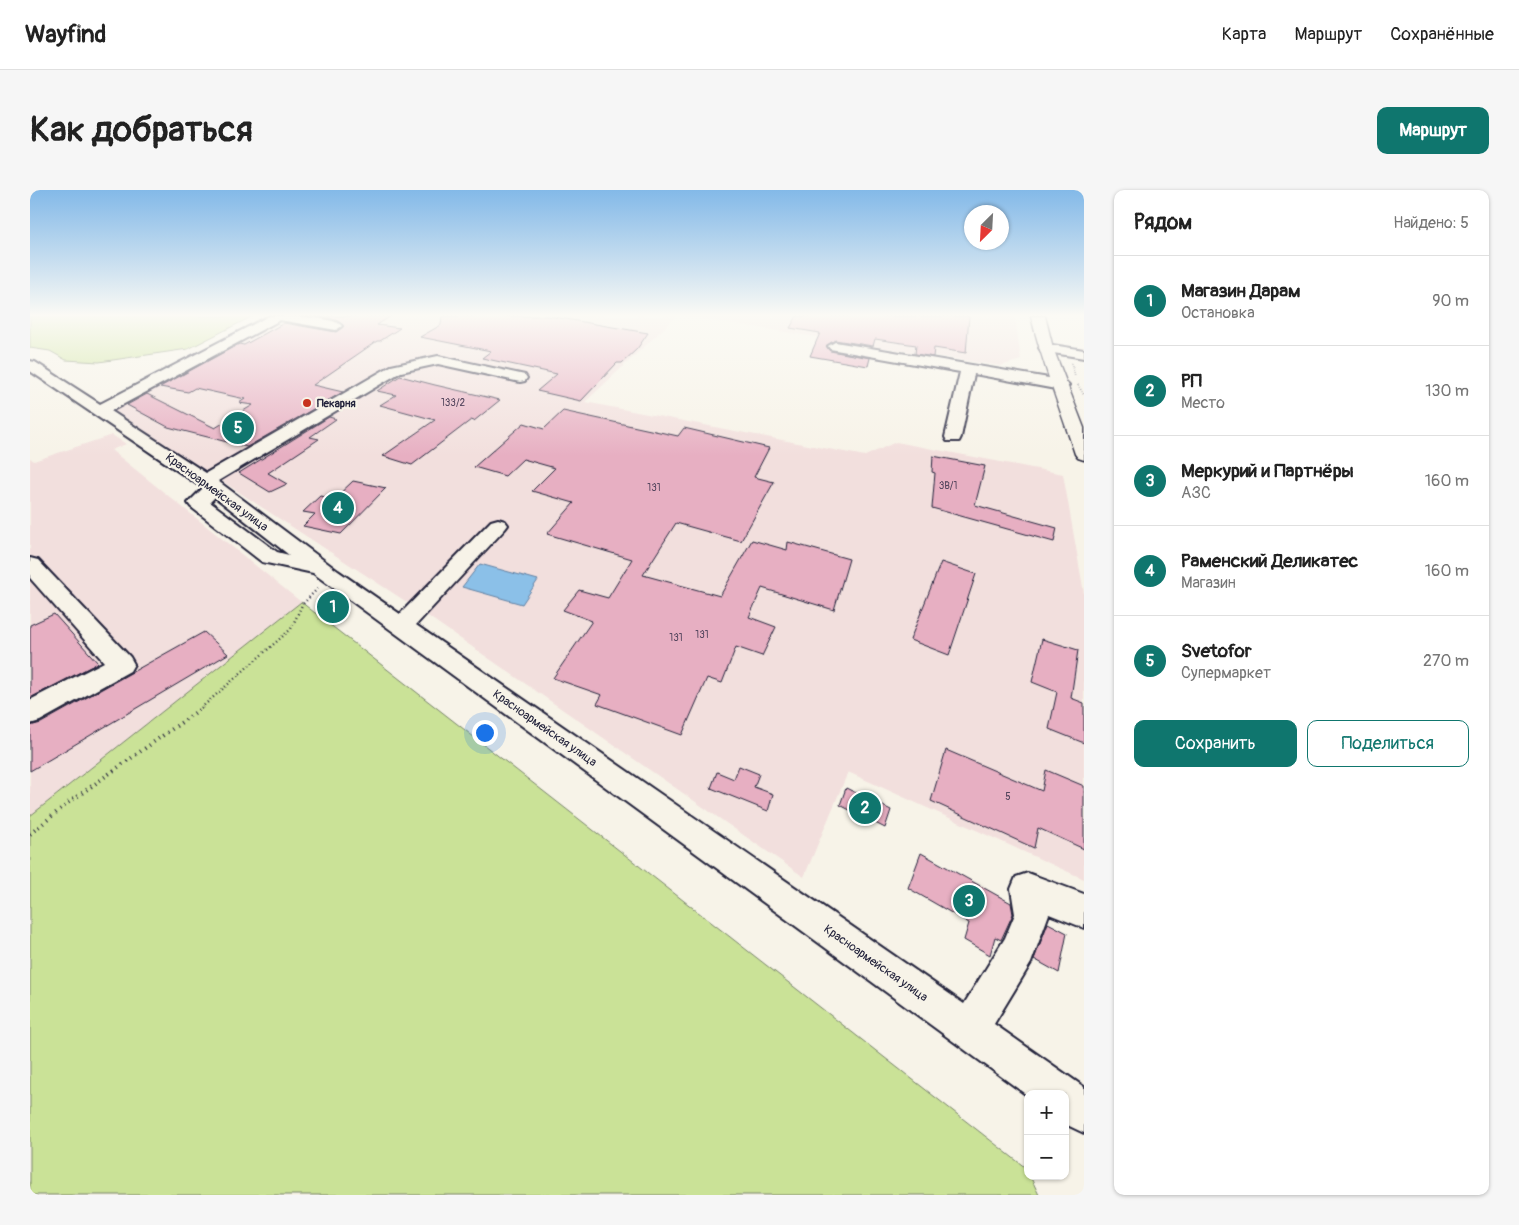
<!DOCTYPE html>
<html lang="ru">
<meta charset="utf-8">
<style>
:root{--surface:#fff;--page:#f6f6f6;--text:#222;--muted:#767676;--line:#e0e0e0;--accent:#0f766e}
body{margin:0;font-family:Pangolin,sans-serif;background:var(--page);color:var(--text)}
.controls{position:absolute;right:15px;bottom:15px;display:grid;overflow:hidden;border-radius:10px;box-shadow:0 1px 4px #0004}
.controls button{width:45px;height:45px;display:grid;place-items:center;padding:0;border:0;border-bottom:1px solid var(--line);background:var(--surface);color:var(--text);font:25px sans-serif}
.compass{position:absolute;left:934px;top:15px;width:45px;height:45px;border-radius:50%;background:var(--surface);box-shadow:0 1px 4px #0004;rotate:204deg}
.you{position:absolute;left:454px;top:542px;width:18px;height:18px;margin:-12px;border:4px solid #fff;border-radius:50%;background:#1a73e8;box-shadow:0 0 0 8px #1a73e833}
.badge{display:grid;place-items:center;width:32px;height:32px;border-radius:50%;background:var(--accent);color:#fff;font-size:16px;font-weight:700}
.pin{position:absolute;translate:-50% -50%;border:2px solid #fff;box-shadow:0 1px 5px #0006}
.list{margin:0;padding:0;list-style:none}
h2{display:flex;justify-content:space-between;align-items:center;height:65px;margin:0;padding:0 20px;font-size:21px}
h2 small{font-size:16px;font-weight:400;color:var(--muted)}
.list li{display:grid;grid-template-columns:32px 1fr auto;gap:15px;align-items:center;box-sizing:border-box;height:90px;padding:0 20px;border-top:1px solid var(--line)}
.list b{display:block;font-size:19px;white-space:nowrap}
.list p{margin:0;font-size:16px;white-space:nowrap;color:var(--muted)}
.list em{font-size:16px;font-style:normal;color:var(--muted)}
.actions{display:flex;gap:10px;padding:15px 20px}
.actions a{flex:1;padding:11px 0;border:1px solid var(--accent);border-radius:10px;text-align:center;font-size:18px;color:var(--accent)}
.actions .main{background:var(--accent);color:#fff}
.map{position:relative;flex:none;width:1054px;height:1005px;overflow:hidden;border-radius:10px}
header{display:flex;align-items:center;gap:30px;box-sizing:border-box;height:70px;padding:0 25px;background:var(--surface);border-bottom:1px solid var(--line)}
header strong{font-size:24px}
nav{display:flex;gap:28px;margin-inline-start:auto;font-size:18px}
.intro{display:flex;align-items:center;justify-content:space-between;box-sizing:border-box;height:120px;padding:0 30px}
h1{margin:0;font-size:35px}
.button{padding:12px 22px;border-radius:10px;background:var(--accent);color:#fff;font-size:18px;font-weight:700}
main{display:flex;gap:30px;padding:0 30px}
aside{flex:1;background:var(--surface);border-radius:10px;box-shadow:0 1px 4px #0004}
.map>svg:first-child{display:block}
.built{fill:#f2dfdd}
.green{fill:#cae297;stroke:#768269}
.water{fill:#8bc0e8;stroke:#6181a3}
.building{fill:#e7afc2;stroke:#22223b}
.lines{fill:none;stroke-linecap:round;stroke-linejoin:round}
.minor-casing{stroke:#22223b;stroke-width:4}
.major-casing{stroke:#22223b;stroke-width:3}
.path-far2{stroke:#22223b;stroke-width:2;stroke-dasharray:0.5 2;stroke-linecap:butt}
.path-far1{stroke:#22223b;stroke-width:2.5;stroke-dasharray:1 3;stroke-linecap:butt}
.path{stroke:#22223b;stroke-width:4;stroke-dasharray:1 4.5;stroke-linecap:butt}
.minor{fill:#f7f3e8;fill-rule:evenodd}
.major{fill:#f7f3e8;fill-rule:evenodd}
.poi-dot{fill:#c8321e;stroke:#f7f3e8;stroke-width:2}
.labels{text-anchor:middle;stroke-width:4.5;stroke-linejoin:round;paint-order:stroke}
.number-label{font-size:10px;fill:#53455d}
.far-poi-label{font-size:11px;font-weight:bold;fill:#22223b;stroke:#f7f3e8;text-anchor:start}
.street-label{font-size:12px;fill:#22223b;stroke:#f7f3e8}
</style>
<header>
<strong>Wayfind</strong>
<nav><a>Карта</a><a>Маршрут</a><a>Сохранённые</a></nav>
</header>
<div class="intro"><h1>Как добраться</h1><a class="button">Маршрут</a></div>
<main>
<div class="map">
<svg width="1054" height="1005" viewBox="0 0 1054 1005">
<rect width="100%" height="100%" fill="#f7f3e8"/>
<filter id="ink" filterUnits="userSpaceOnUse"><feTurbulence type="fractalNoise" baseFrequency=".02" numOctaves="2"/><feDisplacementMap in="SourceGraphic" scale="10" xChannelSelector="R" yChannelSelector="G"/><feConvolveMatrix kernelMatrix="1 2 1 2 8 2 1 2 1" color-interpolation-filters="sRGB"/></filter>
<g filter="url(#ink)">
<path class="built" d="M239,126h408l-92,86 280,54 31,-14 167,32 21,119v286l-236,-107 -44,105 -385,-267 -315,-206z
M654,126h331l6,44 -21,6z
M82,245l14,9 -15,6 190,152 -271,214v-358l4,3z"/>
<path class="green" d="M0,126h223l-65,33 -89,13 -33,-2 -16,-9 -20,-3z
M271,412l725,566 2,8h2l9,19h-1009v-379z"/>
<path class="water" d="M450,374l58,16 -16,24 -60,-17z"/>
<path class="building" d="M280,126h81l-14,9 23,3 -20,13h-3l-64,44 30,7 -96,55 -79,-20 -41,-22 20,-11 68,34 38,-23 -14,-2 6,-4 -50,-11 -7,4 -28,-5 79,-43 5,1 40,-22 52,9 8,-6 -6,-5 -8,-3z
M412,126h106l100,17 -11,16 -15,14h-5l-36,38 -44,-10 20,-17 -75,-16 9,-7 -71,-14 21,-12z
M767,126h172l-3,37 -32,-5 -1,9 -18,-3 1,-9 -41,-6 -2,7 -38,-6 -9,6 4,5 40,7 -2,8 -58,-10 10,-23 -30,-5z
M370,186l35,9 65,15 -26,21 -3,-1 -59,45 -29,-9 52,-36 -55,-15 16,-10 -19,-4z
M533,221l115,25 6,-8 85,20 -15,29 20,5 -33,59 -65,-18 -33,52 77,21 32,-56 35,10 1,-8 61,17 -15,51 -72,-22 -13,29 27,10 -14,29 -26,-9 -14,36 -15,-5 -25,57 -85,-31 5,-9 -49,-17 39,-57 -29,-11 16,-20 29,8 24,-39 -85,-25 27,-31 -42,-12 23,-23 -32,-9 -18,17 -31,-9 50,-44 20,6z
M299,227l7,2 -26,18 9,2 -51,34 19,11 -17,8 -31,-19z
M903,266l52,10 -10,39 82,23 -3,14 -122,-34 3,-35 -3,-1z
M323,291l33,7 -45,46 -38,-8 12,-12 -12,-2 17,-16 14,3z
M911,372l35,12 -27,81 -39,-15z
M24,424l44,49 -68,35v-73z
M174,442l24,22 -198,117v-45l11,-3z
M1012,449l36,11 -7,48 13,5v40l-35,-14 8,-37 -25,-10z
M916,560l96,41 4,-21 38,16v63l-46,-21 -4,20 -103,-47z
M709,576l20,8 -5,13 19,7 -5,17 -57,-23 6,-16 17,7z
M816,598l45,22 -6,18 -45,-23z
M891,663l90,50 2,11 -12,26 -6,-3 -5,18 -26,-15 5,-17 -61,-35z
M1018,733l19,10 -8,40 -25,-14z"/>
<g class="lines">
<defs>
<path id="minor" d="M239,126c14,0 65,0 73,10l-6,4 -56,-10 -169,91 95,62 185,-107 47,-10 87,19 2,3 -2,3 -5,1 -82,-18 -37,8 -183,109 120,90 62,43 91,-93 7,-2 7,2 3,4 -3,4 -89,96 548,379 41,-66 10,-24 -4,-25 5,-12 12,-4 56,21v34l-35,-14 -18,49 -37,61 90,63v46l-19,-9v-30h-37v2l-715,-523 -51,-11 -71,-55 -3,-4 15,-15 -173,-117v-10l5,1 65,42zM185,307l74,58 -12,-3 -67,-50z
M805,152l226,38 5,2 3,3 -3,3 -5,2 -87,-16 -13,63 -2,4h-12l-2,-4 15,-65 -130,-23 -2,-3z
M1016,154l38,6v8l-43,-7 -2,-3 2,-3z
M0,368l8,2 92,97 4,7 -4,7 -90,50 -10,3v-24l74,-38 -74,-84z"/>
<path id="major" d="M1001,126h14l8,32 31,80v32l-6,-2 -3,-4c-15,-46 -33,-91 -44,-138z"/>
</defs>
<use href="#minor" class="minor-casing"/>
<use href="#major" class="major-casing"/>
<path class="path-far2" d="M1041,173l4,13
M1048,195l6,10"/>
<path class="path-far1" d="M171,518l90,-79 11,-24 17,-18"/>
<path class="path" d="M0,644l38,-31 135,-96"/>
<use href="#minor" class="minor"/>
<use href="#major" class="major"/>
</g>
</g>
<linearGradient id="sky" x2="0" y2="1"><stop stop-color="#83b9e8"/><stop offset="0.47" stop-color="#fbfaf5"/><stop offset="1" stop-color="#fbfaf5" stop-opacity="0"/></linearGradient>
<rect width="1054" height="266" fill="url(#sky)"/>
<circle class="poi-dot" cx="277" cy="213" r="5"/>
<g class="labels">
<g class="number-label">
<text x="423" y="216">133/2</text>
<text x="918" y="299">3В/1</text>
<text x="624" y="301">131</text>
<text x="672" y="448">131</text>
<text x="646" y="451">131</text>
<text x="978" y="610">5</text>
</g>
<g class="far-poi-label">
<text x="287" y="217">Пекарня</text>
</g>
<g class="street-label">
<text transform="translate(187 302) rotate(36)" y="4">Красноармейская улица</text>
<text transform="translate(515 538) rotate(35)" y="4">Красноармейская улица</text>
<text transform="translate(846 773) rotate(35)" y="4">Красноармейская улица</text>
</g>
</g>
</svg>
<div class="controls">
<button>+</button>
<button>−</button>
</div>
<svg class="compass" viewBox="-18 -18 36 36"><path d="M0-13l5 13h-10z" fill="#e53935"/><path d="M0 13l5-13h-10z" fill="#767676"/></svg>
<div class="you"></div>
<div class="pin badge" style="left:303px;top:417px">1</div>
<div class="pin badge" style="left:835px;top:618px">2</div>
<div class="pin badge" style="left:939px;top:711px">3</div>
<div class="pin badge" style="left:308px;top:318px">4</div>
<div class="pin badge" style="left:208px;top:238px">5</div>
</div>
<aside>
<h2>Рядом<small>Найдено: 5</small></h2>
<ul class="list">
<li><span class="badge">1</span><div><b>Магазин Дарам</b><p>Остановка</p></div><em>90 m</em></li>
<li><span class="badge">2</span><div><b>РП</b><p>Место</p></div><em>130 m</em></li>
<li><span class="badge">3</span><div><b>Меркурий и Партнёры</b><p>АЗС</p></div><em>160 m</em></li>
<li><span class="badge">4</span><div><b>Раменский Деликатес</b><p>Магазин</p></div><em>160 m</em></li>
<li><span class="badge">5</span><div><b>Svetofor</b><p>Супермаркет</p></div><em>270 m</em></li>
</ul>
<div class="actions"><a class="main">Сохранить</a><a>Поделиться</a></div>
</aside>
</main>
